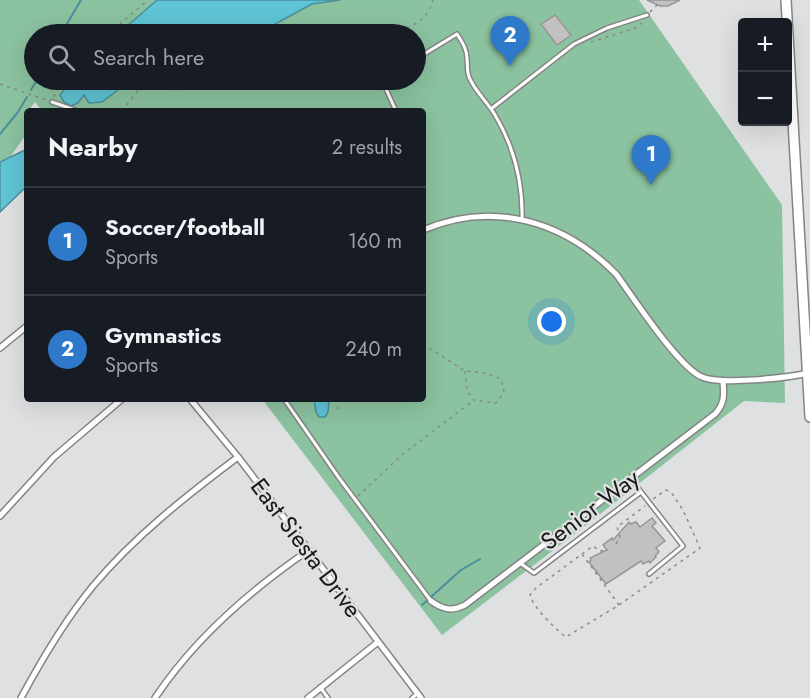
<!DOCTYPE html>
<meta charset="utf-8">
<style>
:root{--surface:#171b24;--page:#20242c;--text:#f1f3f6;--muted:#9ea1a6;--line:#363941;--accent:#2e79c9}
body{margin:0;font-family:Jost,sans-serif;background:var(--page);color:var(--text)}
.controls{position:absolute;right:18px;top:18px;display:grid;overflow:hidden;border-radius:6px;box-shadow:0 6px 24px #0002}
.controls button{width:54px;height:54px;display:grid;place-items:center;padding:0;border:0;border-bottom:2px solid var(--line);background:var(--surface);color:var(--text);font:30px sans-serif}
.you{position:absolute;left:552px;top:322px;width:21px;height:21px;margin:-15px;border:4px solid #fff;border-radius:50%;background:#1a73e8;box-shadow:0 0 0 9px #1a73e833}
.badge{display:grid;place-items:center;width:39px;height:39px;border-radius:50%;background:var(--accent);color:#fff;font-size:20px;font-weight:700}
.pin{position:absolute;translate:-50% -50px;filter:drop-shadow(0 2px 3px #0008)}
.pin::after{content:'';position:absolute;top:32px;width:21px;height:18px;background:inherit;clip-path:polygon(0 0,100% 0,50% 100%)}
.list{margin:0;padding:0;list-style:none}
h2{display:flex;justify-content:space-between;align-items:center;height:78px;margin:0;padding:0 24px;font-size:26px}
h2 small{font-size:20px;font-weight:400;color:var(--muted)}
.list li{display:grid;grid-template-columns:39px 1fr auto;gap:18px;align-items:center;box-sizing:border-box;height:108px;padding:0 24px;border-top:2px solid var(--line)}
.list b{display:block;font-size:22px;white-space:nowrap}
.list p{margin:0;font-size:20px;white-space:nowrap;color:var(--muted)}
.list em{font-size:20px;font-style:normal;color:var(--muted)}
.icon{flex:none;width:33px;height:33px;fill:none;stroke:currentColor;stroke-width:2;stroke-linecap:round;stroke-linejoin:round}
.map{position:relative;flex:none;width:810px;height:698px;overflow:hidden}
.search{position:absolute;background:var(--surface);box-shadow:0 6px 24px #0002;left:24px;top:24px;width:402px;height:66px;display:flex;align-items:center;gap:15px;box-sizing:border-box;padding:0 21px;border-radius:33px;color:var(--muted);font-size:22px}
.panel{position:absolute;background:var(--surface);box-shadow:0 6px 24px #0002;left:24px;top:108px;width:402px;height:294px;border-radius:6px}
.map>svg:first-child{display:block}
.green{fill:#8bc29f;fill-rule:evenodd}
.water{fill:#5fc4d5;stroke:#4a909d;stroke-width:1.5}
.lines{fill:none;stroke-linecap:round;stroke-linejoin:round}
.stream{stroke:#4a909d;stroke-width:2}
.building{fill:#c2c0c0;stroke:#989695;stroke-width:1.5}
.service-casing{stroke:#848485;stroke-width:6}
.minor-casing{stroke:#848485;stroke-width:8}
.trunk-casing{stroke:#848485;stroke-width:12}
.path{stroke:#898a8b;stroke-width:1.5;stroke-dasharray:3 4.5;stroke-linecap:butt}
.service{stroke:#fff;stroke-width:3}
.minor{stroke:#fff;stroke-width:5}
.trunk{stroke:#fff;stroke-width:9}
.labels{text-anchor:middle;stroke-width:4.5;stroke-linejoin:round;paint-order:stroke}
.street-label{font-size:24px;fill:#181819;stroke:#dfe0e1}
</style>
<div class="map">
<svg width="810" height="698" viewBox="0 0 810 698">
<rect width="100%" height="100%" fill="#dfe0e1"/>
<path class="green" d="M0,0h639l143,205 3,198 -41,-2 -168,132 -134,102 -180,-236h161v-288h-381l-7,-9 -10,13 2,1v17l-27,39zM34,34h382v46h-382z"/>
<path class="water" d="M157,0h183l-28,4 -37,20 -2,10h-61l-14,-5 -18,5h-62z
M72,80h59l-29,22 -13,1 -5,-8 -6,8 -7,3 -7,-4 -4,-7z
M27,149v37l-27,26v-50z
M314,399h15l-1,13 -3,5h-6l-3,-5z"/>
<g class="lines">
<path class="stream" d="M61,34l20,-34
M31,90l6,-10
M0,134l18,-22 9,-15
M422,605l39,-35 19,-11"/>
</g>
<path class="building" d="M647,0h33l-12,6h-8z
M555,15l16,20 -14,10 -16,-21z
M174,80h14l-12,10 -6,-7z
M652,518l4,5 -4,3 13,15 -9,7 3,4 -4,4 1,1 -6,6 -1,-2 -6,3 -2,-3 -35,23 -17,-22 2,-2 -1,-2 17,-8 -4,-5 9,-7 1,2 16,-18 1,2 6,-2 4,5z"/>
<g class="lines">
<defs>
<path id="service" d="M416,59l41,-25c5,8 10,15 10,25 1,8 -1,14 4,22 6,12 17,22 24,34 19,32 28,68 27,105
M382,80l14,31
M52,102l26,9
M491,109l83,-65 33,-16 40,-13
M284,399l55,79 92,123
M631,479l52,67 -34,28
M520,563l14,10 107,-81
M320,687l8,11
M412,698l5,-4"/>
<path id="minor" d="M423,230c70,-30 141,-9 193,44 17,23 63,94 86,103 18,8 85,1 106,-4
M0,348l27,-22
M190,399l48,58 183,241
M0,516l54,-59 68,-58
M431,601c11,8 20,11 34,4l250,-191c10,-11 9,-19 8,-33
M21,698c21,-39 44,-78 72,-112 42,-50 93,-90 145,-129
M155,698c40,-60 94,-107 154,-148
M308,698l70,-56"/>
<path id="trunk" d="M786,0l24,417"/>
</defs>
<use href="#service" class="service-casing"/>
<use href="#minor" class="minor-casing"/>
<use href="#trunk" class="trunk-casing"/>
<path class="path" d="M650,12l7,-7
M108,34l40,-34
M370,34c25,-2 56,-5 63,-34
M591,42l44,-14 7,-5
M0,84l46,16
M54,97l3,-11 5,-6
M122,111l20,-26 9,-5
M423,344l42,27 21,2 15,6 3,13 -8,11 -22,-3 -7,-9 -2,-20
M337,399l1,12
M358,496l45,-42 71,-54
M616,544l4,-7 -3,-10 28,-21
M582,554l11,-8 7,5 8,-1
M619,605l-37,-51 -46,34 -6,7c2,11 27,36 36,42l53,-32 81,-57 -17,-38 -12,-18 -5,-2 -13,9"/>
<use href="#service" class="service"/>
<use href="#minor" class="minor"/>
<use href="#trunk" class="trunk"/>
</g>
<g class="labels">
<g class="street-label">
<text transform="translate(590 510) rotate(-37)" y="8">Senior Way</text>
<text transform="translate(306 548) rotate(53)" y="8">East Siesta Drive</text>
</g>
</g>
</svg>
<div class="controls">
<button>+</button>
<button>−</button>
</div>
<div class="you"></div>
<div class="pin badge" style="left:651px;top:185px">1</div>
<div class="pin badge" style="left:510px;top:66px">2</div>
<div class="search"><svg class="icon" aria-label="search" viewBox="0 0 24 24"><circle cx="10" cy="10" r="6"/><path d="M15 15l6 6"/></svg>Search here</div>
<section class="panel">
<h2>Nearby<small>2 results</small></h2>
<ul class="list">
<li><span class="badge">1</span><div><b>Soccer/football</b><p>Sports</p></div><em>160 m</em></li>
<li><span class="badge">2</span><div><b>Gymnastics</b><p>Sports</p></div><em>240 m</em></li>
</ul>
</section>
</div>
